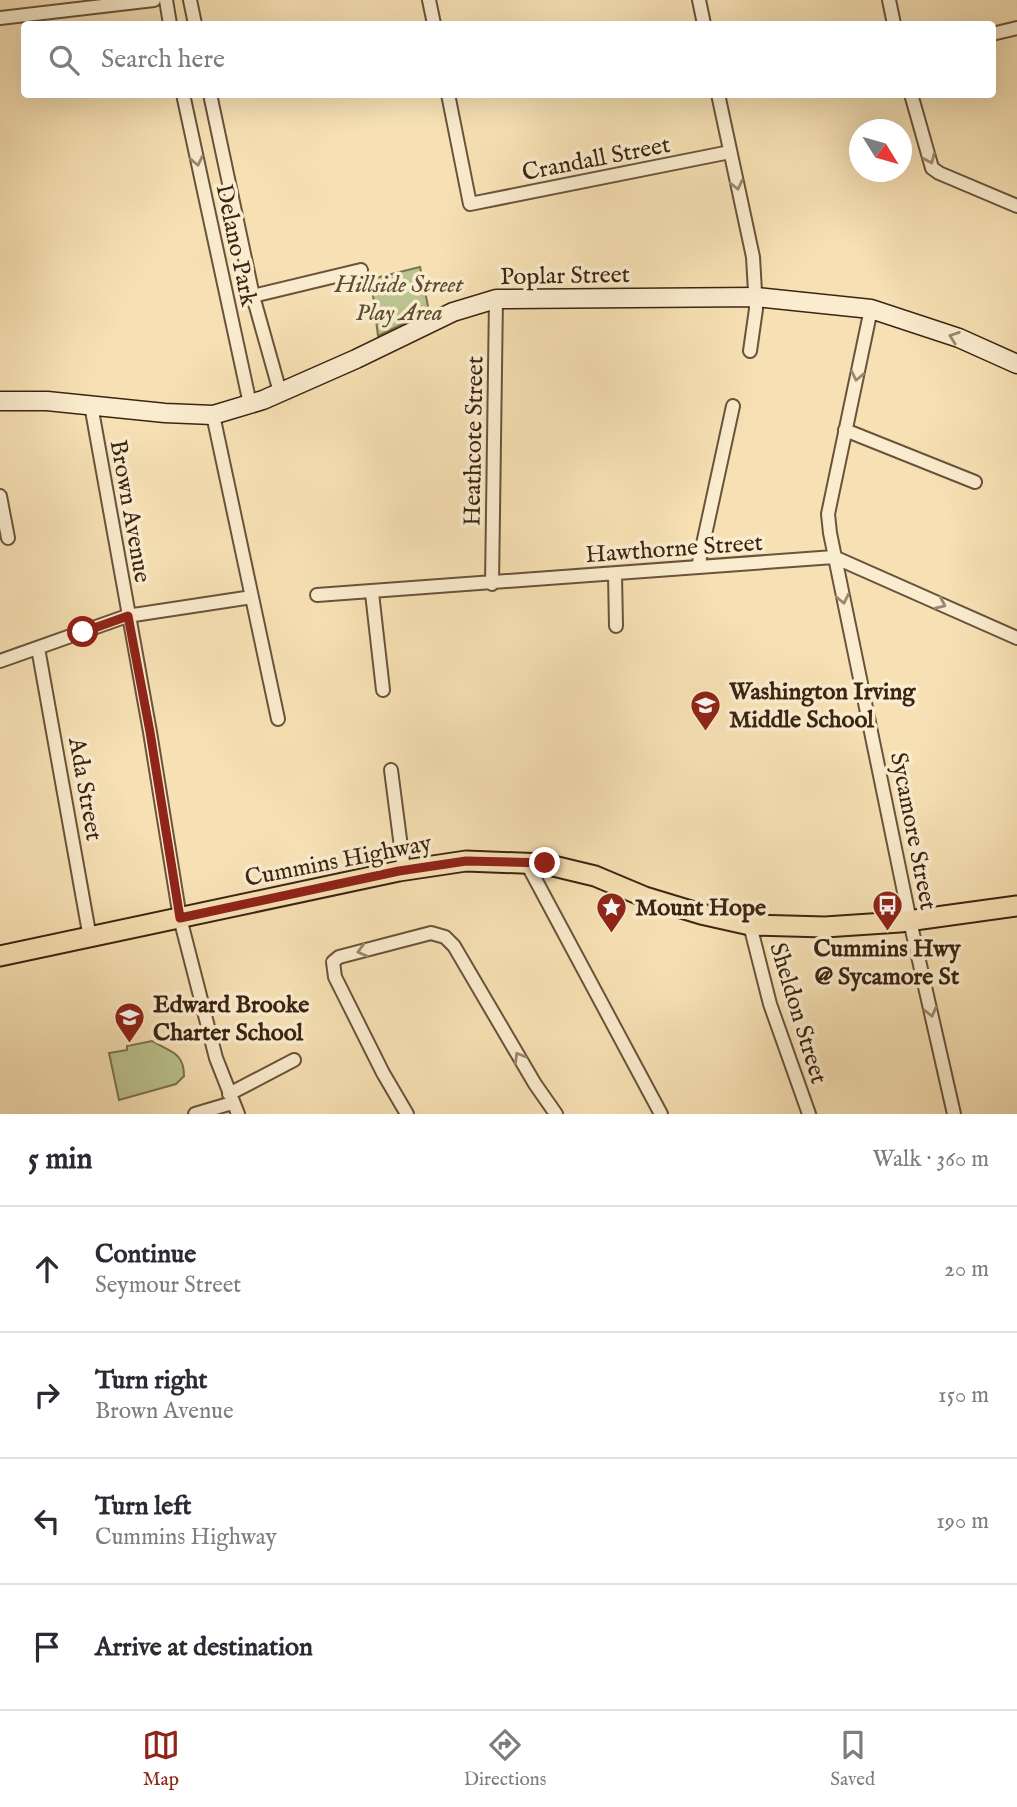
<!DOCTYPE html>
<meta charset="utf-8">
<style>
:root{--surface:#fff;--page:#f2f2f3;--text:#2b2b33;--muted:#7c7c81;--line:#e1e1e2;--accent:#8f2418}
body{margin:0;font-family:"IM FELL English",serif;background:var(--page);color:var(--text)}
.compass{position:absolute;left:849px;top:119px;width:63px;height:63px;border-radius:50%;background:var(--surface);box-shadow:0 7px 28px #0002;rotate:127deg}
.stop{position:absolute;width:21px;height:21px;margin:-16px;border:5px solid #8f2418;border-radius:50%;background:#fff}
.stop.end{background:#8f2418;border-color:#fff;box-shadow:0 2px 7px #0008}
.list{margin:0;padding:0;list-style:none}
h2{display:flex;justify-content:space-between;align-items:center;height:91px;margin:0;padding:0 28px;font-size:30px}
h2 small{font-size:23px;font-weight:400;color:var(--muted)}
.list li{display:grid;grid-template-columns:46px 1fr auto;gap:21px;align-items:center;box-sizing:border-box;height:126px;padding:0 28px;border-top:2px solid var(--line)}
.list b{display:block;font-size:26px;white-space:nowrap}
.list p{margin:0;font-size:23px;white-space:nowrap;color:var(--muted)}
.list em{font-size:23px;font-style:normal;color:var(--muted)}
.icon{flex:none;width:38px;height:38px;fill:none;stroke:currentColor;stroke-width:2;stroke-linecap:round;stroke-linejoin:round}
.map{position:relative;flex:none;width:1017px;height:1114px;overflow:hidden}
.search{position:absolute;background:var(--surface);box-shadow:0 7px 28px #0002;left:21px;right:21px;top:21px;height:77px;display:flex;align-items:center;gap:18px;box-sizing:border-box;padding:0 24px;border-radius:7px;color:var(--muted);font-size:26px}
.sheet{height:595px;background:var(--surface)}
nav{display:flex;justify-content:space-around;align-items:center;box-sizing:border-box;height:98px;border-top:2px solid var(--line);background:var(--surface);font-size:19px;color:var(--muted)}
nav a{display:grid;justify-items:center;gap:4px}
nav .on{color:var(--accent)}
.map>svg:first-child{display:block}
.green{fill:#bbc38e;stroke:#7b7450;stroke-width:2}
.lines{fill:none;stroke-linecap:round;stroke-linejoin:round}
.street-casing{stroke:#6a533b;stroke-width:16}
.secondary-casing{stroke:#3b2413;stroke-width:21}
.primary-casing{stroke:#3b2413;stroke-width:23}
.street{stroke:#faecce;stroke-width:12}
.secondary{stroke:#faecce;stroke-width:18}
.primary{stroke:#f7e1b4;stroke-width:19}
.oneway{stroke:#9a8870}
.route{stroke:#8f2418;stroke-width:9}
.labels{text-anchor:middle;stroke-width:7;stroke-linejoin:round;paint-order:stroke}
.street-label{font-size:24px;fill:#3b2413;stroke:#faecce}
.park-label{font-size:24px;font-style:italic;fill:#5b4c32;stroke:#faecce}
.poi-label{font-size:24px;font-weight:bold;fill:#3b2413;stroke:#faecce;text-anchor:start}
</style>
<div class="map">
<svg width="1017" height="1114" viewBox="0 0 1017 1114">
<rect width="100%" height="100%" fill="#f7e1b4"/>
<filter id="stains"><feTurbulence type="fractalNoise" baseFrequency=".00286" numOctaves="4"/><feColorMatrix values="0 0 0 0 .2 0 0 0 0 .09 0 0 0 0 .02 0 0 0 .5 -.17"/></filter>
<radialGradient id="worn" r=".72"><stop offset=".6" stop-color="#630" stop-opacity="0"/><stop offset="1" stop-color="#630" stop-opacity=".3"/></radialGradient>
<path class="green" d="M420,267l9,44 -51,25 -7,-57z
M152,1041c18,11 32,11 32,35l-8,8 -57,16 -10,-47 18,-3v-4z"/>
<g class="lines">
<defs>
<path id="street" d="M166,0l4,24
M190,0l5,24
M429,0l5,24
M699,0l5,24
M889,0l5,24
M0,18l154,-18
M992,34l25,-6
M183,94l67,310
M210,94l43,202 27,96
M448,94l22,110 260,-52
M718,94l35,163 3,52 -6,42
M911,94l21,74 7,5 78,33
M253,296l108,-26
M871,309l-43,205 2,19 80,388 44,193
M91,405l59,327 30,186 36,140 22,56
M213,415l65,304
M845,430l130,52
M0,496l8,42
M698,567l35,-161
M615,574l1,52
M492,584l4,-285
M372,593l11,97
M317,595l517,-38 183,81
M38,648l52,290
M0,661l127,-45 125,-19
M391,770l13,100
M526,862l135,252
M750,925l20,79 39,110
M229,1094l65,-34
M195,1114l37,-11
M407,1114l-24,-41 -48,-96 -2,-15 6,-5 92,-24 14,4 9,9 81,138 21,30"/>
<path id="secondary" d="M0,401h47l118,12 48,2 50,-15 93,-41 97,-47 43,-13 260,-2 115,12 88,29 58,26"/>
<path id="primary" d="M0,956l399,-85 67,-10 79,3 50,12 50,21 56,17 49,11 75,2 75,-5 117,-16"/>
</defs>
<use href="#street" class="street-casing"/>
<use href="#secondary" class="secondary-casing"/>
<use href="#primary" class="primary-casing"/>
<use href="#street" class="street"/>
<use href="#secondary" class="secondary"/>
<use href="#primary" class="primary"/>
</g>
<defs><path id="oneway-chevron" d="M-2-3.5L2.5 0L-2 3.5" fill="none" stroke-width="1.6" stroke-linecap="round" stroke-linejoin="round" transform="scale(1.75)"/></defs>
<g class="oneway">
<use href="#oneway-chevron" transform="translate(930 159) rotate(66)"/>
<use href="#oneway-chevron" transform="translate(197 161) rotate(78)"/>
<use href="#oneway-chevron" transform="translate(737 185) rotate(77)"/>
<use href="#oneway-chevron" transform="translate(954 337) rotate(-160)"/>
<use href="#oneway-chevron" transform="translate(857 376) rotate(102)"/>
<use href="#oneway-chevron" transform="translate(843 599) rotate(78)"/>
<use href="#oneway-chevron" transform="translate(941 604) rotate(24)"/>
<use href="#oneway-chevron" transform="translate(362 951) rotate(165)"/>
<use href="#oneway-chevron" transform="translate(931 1012) rotate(77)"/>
<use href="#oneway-chevron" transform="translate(519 1057) rotate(-120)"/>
</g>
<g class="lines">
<path class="route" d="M83,632l45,-16 22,116 30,186 219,-47 67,-10 79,2"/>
</g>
<defs>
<symbol id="school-pin" viewBox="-11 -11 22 30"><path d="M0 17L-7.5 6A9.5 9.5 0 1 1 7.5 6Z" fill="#8f2418" stroke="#faecce"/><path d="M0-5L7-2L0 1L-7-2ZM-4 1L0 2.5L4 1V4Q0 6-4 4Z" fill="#fff"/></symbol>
<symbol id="bus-pin" viewBox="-11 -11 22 30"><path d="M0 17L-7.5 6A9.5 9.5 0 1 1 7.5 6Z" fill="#8f2418" stroke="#faecce"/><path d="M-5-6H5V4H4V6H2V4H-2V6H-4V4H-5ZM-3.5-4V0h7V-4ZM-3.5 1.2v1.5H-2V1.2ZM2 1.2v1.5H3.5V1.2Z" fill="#fff"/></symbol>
<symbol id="sight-pin" viewBox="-11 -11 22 30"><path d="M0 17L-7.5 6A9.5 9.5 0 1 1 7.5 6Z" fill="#8f2418" stroke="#faecce"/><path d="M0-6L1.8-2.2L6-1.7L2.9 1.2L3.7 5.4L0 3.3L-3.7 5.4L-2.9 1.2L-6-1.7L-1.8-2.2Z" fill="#fff"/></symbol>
</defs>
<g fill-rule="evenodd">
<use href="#school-pin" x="688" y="688" width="35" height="47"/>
<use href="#bus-pin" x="870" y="888" width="35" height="47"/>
<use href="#sight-pin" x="594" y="890" width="35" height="47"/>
<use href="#school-pin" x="112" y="1000" width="35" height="47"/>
</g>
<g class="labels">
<g class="street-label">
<text transform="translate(596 158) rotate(-11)" y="8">Crandall Street</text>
<text transform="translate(237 245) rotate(78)" y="8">Delano Park</text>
<text transform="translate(565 275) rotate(-1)" y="8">Poplar Street</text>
<text transform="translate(473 441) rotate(-89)" y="8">Heathcote Street</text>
<text transform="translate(131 511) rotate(80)" y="8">Brown Avenue</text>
<text transform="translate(674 548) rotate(-4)" y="8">Hawthorne Street</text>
<text transform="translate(86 789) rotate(80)" y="8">Ada Street</text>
<text transform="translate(914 831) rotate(79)" y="8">Sycamore Street</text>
<text transform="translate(338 860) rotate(-11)" y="8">Cummins Highway</text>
<text transform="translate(799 1013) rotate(73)" y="8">Sheldon Street</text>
</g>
<g class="park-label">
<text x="399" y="292">Hillside Street<tspan x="399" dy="28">Play Area</tspan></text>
</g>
<g class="poi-label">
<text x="729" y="699">Washington Irving<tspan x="729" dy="28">Middle School</tspan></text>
<text x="635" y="915">Mount Hope</text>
<text x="887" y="956" text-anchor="middle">Cummins Hwy<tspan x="887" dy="28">@ Sycamore St</tspan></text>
<text x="153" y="1012">Edward Brooke<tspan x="153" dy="28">Charter School</tspan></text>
</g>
</g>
<rect width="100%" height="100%" filter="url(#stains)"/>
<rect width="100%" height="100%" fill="url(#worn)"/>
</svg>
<svg class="compass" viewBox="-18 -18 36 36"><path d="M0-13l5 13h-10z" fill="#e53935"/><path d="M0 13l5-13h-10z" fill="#7c7c81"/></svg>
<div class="stop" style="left:83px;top:632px"></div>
<div class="stop end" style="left:545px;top:863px"></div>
<div class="search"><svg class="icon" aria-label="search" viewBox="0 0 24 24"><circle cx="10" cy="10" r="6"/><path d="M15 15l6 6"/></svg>Search here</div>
</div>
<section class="sheet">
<h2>5 min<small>Walk · 360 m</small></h2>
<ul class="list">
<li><svg class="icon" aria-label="ahead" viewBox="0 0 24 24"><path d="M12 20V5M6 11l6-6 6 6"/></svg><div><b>Continue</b><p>Seymour Street</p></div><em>20 m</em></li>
<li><svg class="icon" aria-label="right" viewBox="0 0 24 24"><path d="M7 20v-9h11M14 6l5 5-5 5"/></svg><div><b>Turn right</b><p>Brown Avenue</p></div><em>150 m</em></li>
<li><svg class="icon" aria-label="left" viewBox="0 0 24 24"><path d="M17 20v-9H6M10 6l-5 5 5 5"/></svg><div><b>Turn left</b><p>Cummins Highway</p></div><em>190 m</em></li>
<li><svg class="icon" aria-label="arrive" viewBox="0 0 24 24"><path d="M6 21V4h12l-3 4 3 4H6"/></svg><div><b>Arrive at destination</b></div></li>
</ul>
</section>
<nav>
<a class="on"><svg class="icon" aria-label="map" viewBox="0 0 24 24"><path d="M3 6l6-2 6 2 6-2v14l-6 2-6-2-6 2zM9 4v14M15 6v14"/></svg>Map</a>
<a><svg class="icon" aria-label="directions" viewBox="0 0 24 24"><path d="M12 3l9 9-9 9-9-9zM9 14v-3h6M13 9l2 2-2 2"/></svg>Directions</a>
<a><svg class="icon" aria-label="saved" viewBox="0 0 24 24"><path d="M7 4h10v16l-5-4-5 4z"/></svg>Saved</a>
</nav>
